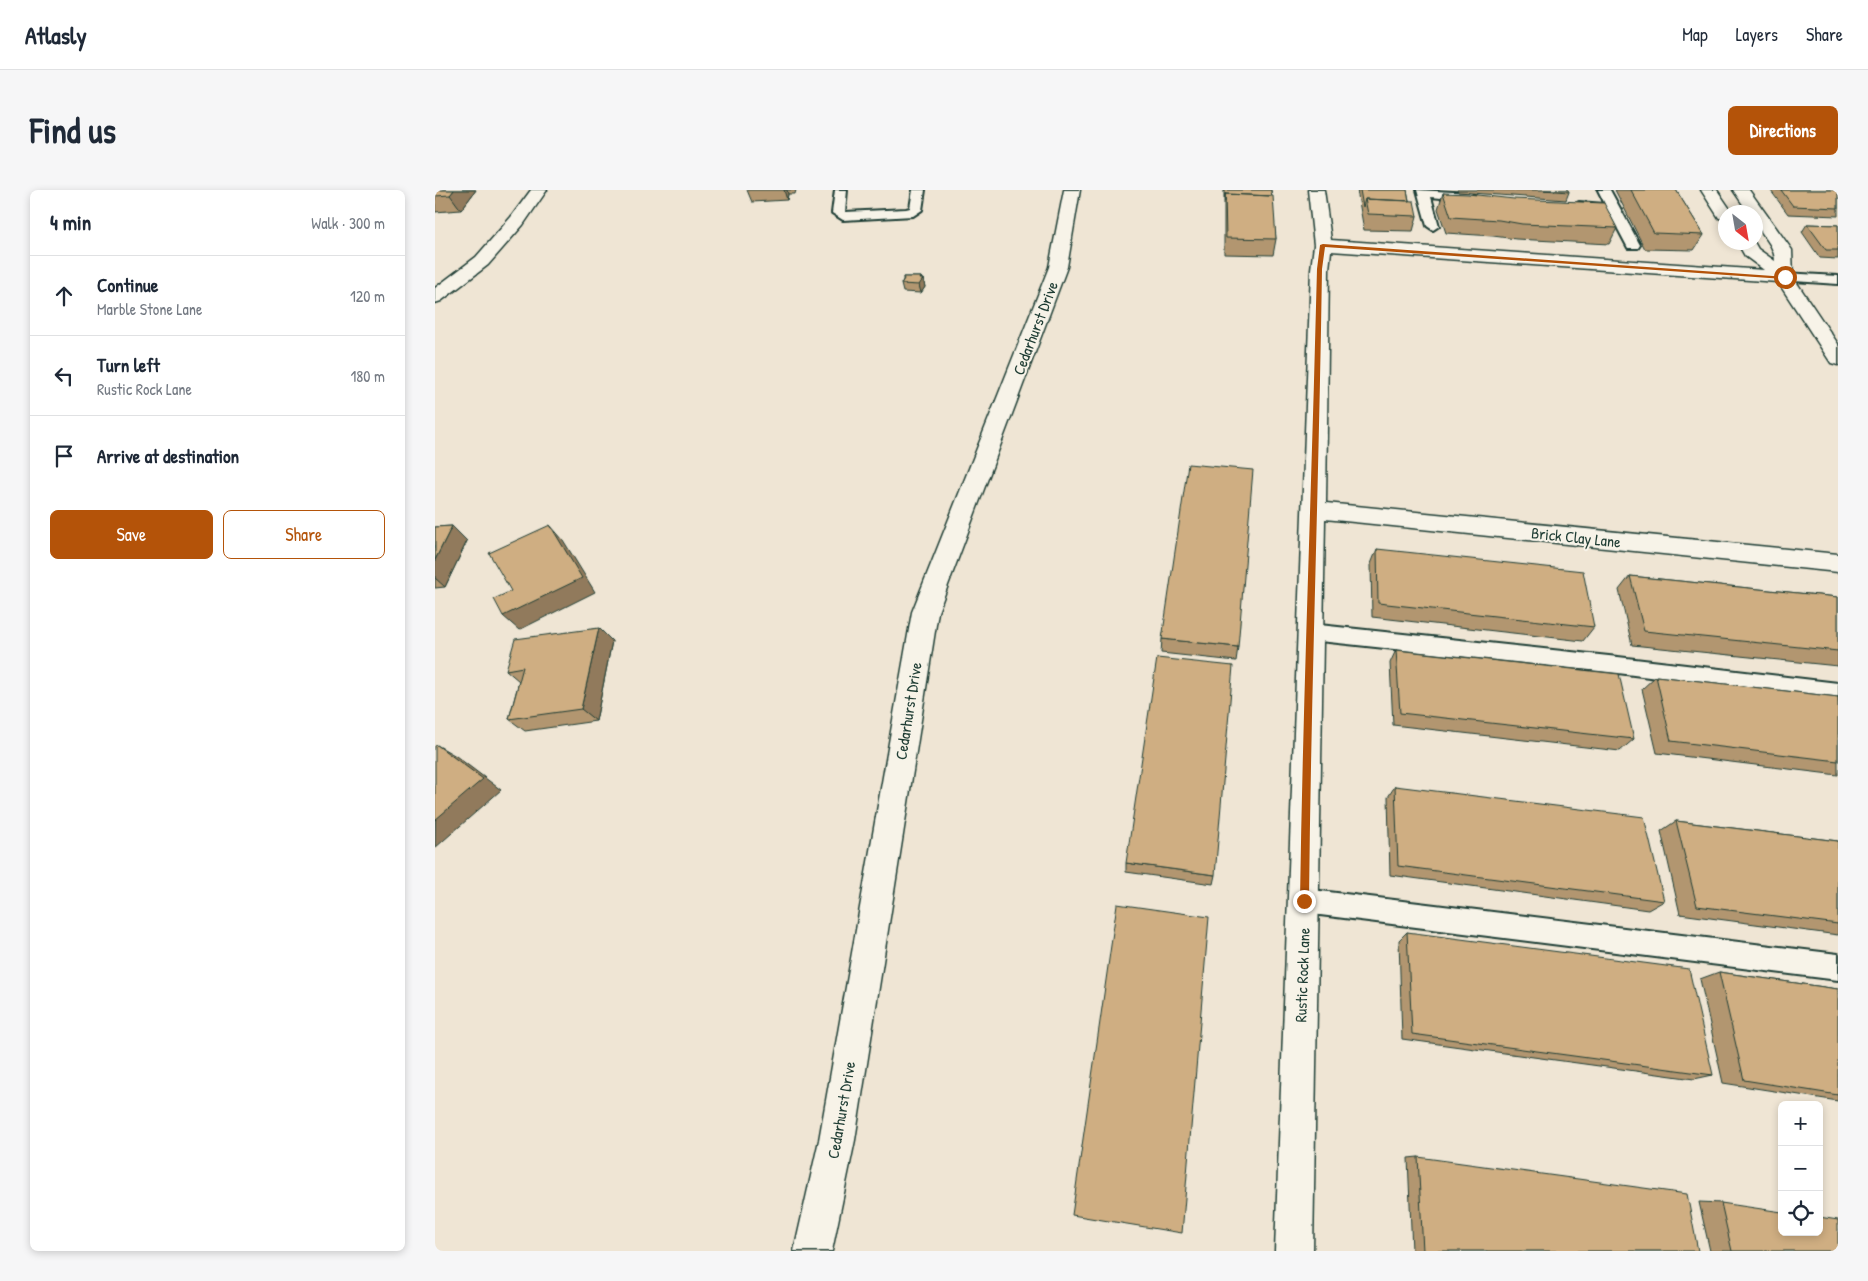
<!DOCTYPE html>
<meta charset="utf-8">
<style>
:root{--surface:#fff;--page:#f6f6f7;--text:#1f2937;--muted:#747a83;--line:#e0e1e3;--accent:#b45309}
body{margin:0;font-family:"Patrick Hand",sans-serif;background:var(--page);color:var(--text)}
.controls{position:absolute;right:15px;bottom:15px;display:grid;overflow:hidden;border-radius:8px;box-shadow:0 2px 8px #0003}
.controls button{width:45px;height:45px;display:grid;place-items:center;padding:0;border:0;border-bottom:1px solid var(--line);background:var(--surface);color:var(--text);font:25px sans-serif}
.compass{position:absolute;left:1283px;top:15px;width:45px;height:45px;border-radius:50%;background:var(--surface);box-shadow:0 2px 8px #0003;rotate:149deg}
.stop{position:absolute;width:15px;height:15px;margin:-11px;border:4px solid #b45309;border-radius:50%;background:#fff}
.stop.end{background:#b45309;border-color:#fff;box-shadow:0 1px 5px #0008}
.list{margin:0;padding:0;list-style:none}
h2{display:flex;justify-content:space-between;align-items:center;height:65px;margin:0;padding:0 20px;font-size:21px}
h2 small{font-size:16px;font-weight:400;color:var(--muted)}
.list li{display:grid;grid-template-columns:32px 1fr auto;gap:15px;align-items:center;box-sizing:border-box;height:80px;padding:0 20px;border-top:1px solid var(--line)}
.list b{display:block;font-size:19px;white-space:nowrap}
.list p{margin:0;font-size:16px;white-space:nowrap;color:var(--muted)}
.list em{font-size:16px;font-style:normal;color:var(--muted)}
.actions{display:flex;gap:10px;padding:15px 20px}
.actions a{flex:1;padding:11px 0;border:1px solid var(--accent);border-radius:8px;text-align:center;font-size:18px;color:var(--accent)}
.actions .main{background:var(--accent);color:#fff}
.icon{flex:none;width:28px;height:28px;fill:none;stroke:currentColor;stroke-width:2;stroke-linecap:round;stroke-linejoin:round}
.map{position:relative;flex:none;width:1403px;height:1061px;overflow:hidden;border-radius:8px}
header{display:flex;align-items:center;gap:30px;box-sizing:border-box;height:70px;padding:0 25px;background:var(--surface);border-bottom:1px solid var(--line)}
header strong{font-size:24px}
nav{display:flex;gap:28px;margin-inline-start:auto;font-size:18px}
.intro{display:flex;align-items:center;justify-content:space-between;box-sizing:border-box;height:120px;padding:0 30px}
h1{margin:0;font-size:35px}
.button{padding:12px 22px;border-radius:8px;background:var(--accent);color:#fff;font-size:18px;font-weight:700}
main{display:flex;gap:30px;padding:0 30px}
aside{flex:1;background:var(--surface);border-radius:8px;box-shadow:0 2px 8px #0003}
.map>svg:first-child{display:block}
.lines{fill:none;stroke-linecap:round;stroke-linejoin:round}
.lane-casing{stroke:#1f3d34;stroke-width:4}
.street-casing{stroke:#1f3d34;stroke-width:3}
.lane{fill:#f7f3e8;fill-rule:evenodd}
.street{fill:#f7f3e8;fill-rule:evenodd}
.wall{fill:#b29670;stroke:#1f3d34}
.shaded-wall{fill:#917a5b;stroke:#1f3d34}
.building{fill:#cfae82;stroke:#1f3d34}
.route{fill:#b45309}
.labels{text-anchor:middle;stroke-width:4;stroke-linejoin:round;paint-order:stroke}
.street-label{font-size:16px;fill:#1f3d34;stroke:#f7f3e8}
</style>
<header>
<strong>Atlasly</strong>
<nav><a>Map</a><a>Layers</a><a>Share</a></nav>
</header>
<div class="intro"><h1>Find us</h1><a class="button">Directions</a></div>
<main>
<aside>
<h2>4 min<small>Walk · 300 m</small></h2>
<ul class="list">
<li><svg class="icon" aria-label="ahead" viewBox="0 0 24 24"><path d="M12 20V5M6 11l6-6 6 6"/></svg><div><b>Continue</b><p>Marble Stone Lane</p></div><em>120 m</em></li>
<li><svg class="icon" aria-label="left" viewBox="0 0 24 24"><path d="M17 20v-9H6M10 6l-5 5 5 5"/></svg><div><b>Turn left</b><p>Rustic Rock Lane</p></div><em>180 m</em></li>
<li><svg class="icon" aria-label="arrive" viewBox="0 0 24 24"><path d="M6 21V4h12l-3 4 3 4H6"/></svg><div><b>Arrive at destination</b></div></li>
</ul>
<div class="actions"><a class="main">Save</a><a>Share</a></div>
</aside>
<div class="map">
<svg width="1403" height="1061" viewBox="0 0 1403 1061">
<rect width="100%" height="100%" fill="#efe5d4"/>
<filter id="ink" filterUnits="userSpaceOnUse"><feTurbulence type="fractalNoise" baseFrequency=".02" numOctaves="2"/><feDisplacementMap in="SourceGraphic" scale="10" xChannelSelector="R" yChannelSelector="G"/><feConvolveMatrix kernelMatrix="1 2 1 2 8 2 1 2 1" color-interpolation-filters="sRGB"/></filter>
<g filter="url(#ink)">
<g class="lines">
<defs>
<path id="lane" d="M400,0h12l-2,22 61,-3 4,-1 3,-18h12l-3,20 -9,6 -70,4 -11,-7z
M982,0l54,3 6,4 -6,4 -40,-4 8,29 -6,4 -6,-4z
M1163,0h12l30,55 -2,3h-10l-19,-36 -30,-2 -6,-4 6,-4 26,2z
M1349,83l54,3v8l-59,-4 -2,-3z
M875,434l308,33 220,26v18l-220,-28 -308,-33 -7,-2 -3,-6 3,-6z
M869,699l534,65v26l-534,-67 -9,-4 -3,-8 3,-8z"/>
<path id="street" d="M96,0h16l-24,35 -35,40 -47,36 -6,2v-15l41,-31 35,-40z
M629,0h16l-13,77 -129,345 -83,528 -23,111h-38l25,-111 93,-528 137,-345z
M873,0h16l7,50 433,30 -19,-14 -8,-14h17l4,7 17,12c-1,-22 -20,-27 -20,-49h-7l-15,-22h16l43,60 1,27 45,67v21l-7,-2 -53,-81 -447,-31 -2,18 -3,234 512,51v18l-513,-53 -12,732h-38l36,-982 3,-24z
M1266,0h16l15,22h-7v7l-6,-1z"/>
</defs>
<use href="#lane" class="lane-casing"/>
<use href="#street" class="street-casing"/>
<use href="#lane" class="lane"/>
<use href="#street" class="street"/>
</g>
<path class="wall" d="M0,0h41l-15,20 -26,2z
M312,0h49l-1,4h-7l-1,6 -35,2z
M789,0h47l5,49 -3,16 -49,-1z
M922,0h50l2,10 8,16 -4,15 -49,-1z
M1022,0h111l1,2 -3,8 -108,-8z
M1180,0h61l28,45 -10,15 -49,-1z
M1337,0h66v26l-50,-2 -17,-23z
M1008,3l174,35 -8,16 -93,-5 -23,-3 -47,-3 -8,-24z
M1372,34l31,1v34l-18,-1 -18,-26z
M468,87h18v2h2l2,8 -4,6 -18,-1 -2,-8 2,-4z
M17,336l15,15 -22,46 -10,1v-61z
M942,359l217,78 -11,14 -211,-24 -1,-53z
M1195,386l208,21v69l-206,-21 -13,-55z
M727,449l76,8 -2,14 -75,-8z
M177,451l-16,80 -71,10 -16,-12 10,-38 -13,-11z
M961,460l238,89 -14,12 -227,-26 -3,-62z
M1221,486l182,21v78l-181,-22 -15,-64z
M960,596l269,115 -16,9 -258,-35 -2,-78z
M1241,631l162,20v94l-158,-21 -19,-83z
M691,673l89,12 -2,9 -87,-12z
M972,742l306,143 -19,4 -292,-40 -3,-99z
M1284,782l119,17v112l-115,-18 -23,-104z
M983,967l280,94h-286l-4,-93z
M1264,1012l22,1 117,48h-128z"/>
<path class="shaded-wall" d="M19,0h22l-15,20 -11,-15z
M349,0h3l1,4 -1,6z
M486,87l1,4 1,-2 2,8 -4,6 -2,-8z
M115,335l13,15 32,52 -76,38 -16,-14z
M17,336l15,15 -22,46 -10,-9v-18z
M164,438l13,13 -16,80 -15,-12z
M2,555l19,11 45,34 -66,58z"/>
<path class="building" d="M0,0h19l-4,5 -15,1z
M790,0h46v6l-46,-2v8z
M925,0h47l2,11 -44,-2 -2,8z
M1109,0h24l1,2z
M1196,0h45l28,45 -50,-2z
M1346,0h57v18l-45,-2z
M1008,3l25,1 46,5 90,4 13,25 -95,-4 -23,-4 -48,-3z
M790,4l48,2 3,43 -50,-1z
M930,9l49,2 3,15 -49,-2z
M1372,34l31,1v25h-12z
M468,87h18l-1,2h3l-4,6 -18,-1 3,-5z
M753,274l65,6 -15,177 -76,-8z
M115,335l32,53 -79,38 -9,-17 17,-8 -22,-38z
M17,336l-17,34v-33z
M942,359l206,22 11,56 -216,-24z
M1195,386l208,21v54l-194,-20z
M164,438l-18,81 -72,10 14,-52 -17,3 9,-31z
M961,460l223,24 15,65 -234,-26z
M722,468l76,8 -18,209 -89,-12z
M1221,486l182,21v64l-167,-20z
M2,555l46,34 -48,41v-74z
M960,596l249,31 20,84 -266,-35z
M1241,631l162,20v83l-141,-18z
M682,714l92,13 -27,316 -110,-18z
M972,742l282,37 24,106 -301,-41z
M1284,782l119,17v106l-94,-15z
M983,967l269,37 11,57h-275z
M1286,1013l61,9v20h37v-15l19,3v31h-106z"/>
</g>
<path class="route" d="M888,54l464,33 -2,2 -460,-32 -3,22c-3,211 -11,422 -13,632l-5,5 -4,-5c3,-210 12,-421 17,-632l3,-24z"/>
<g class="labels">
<g class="street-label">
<text transform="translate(600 138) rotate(-69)" y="6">Cedarhurst Drive</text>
<text transform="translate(1141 347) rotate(6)" y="6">Brick Clay Lane</text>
<text transform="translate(473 521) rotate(-81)" y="6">Cedarhurst Drive</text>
<text transform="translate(867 785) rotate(-88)" y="6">Rustic Rock Lane</text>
<text transform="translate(406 920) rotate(-80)" y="6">Cedarhurst Drive</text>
</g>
</g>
</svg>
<div class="controls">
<button>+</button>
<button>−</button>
<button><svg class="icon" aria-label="locate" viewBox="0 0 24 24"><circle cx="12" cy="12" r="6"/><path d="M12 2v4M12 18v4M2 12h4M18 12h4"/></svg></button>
</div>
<svg class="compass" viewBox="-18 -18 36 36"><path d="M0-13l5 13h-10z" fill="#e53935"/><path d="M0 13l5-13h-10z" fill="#747a83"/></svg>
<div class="stop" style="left:1350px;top:87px"></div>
<div class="stop end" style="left:869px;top:711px"></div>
</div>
</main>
